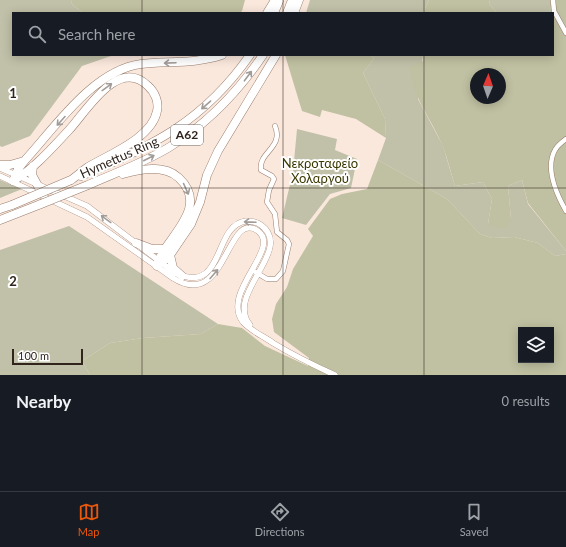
<!DOCTYPE html>
<meta charset="utf-8">
<style>
:root{--surface:#171b24;--page:#20242c;--text:#f1f3f6;--muted:#9ea1a6;--line:#363941;--accent:#ea580c}
body{margin:0;font-family:Lato,sans-serif;background:var(--page);color:var(--text)}
.controls{position:absolute;right:12px;bottom:12px;display:grid;overflow:hidden;border-radius:0px;box-shadow:0 2px 10px #0003}
.controls button{width:36px;height:36px;display:grid;place-items:center;padding:0;border:0;border-bottom:1px solid var(--line);background:var(--surface);color:var(--text);font:20px sans-serif}
.compass{position:absolute;left:470px;top:68px;width:36px;height:36px;border-radius:50%;background:var(--surface);box-shadow:0 2px 10px #0003;rotate:2deg}
.scale{position:absolute;left:12px;bottom:10px;width:71px;box-sizing:border-box;padding-left:4px;border:2px solid #30241d;border-top:0;font-size:11px;line-height:14px;white-space:nowrap;color:#30241d;-webkit-text-stroke:3px #fff;paint-order:stroke}
.list{margin:0;padding:0;list-style:none}
h2{display:flex;justify-content:space-between;align-items:center;height:52px;margin:0;padding:0 16px;font-size:17px}
h2 small{font-size:13px;font-weight:400;color:var(--muted)}
.icon{flex:none;width:22px;height:22px;fill:none;stroke:currentColor;stroke-width:2;stroke-linecap:round;stroke-linejoin:round}
.map{position:relative;flex:none;width:566px;height:375px;overflow:hidden}
.search{position:absolute;background:var(--surface);box-shadow:0 2px 10px #0003;left:12px;right:12px;top:12px;height:44px;display:flex;align-items:center;gap:10px;box-sizing:border-box;padding:0 14px;border-radius:0px;color:var(--muted);font-size:15px}
.sheet{height:116px;background:var(--surface)}
nav{display:flex;justify-content:space-around;align-items:center;box-sizing:border-box;height:56px;border-top:1px solid var(--line);background:var(--surface);font-size:11px;color:var(--muted)}
nav a{display:grid;justify-items:center;gap:2px}
nav .on{color:var(--accent)}
.map>svg:first-child{display:block}
.green{fill:#c1c1a9}
.forest{fill:#c0c0a2;fill-rule:evenodd}
.lines{fill:none;stroke-linecap:round;stroke-linejoin:round}
.minor-casing{stroke:#997c6b;stroke-width:5.5}
.tertiary-casing{stroke:#997c6b;stroke-width:6}
.motorway-casing{stroke:#997c6b;stroke-width:9}
.minor{stroke:#fff;stroke-width:4.5}
.tertiary{stroke:#fff;stroke-width:5.5}
.motorway{stroke:#fff;stroke-width:8}
.motorway-bridge-casing{stroke:#997c6b;stroke-width:9;stroke-linecap:butt}
.motorway-bridge{stroke:#fff;stroke-width:8}
.oneway{stroke:#a29c99}
.grid{fill:none;stroke:#30241d;stroke-width:1;stroke-opacity:0.55}
.labels{text-anchor:middle;stroke-width:4;stroke-linejoin:round;paint-order:stroke}
.shield{fill:#fff;stroke:#6e6661;stroke-width:1}
.shield-label{font-size:12px;font-weight:bold;fill:#30241d}
.street-label{font-size:13px;fill:#30241d;stroke:#fff}
.park-label{font-size:13px;fill:#3b3902;stroke:#fff}
.grid-label{font-size:13px;text-anchor:middle;font-weight:bold;fill:#30241d;stroke:#fff;stroke-width:4;stroke-linejoin:round;paint-order:stroke}
</style>
<div class="map">
<svg width="566" height="375" viewBox="0 0 566 375">
<rect width="100%" height="100%" fill="#fbe8dd"/>
<path class="green" d="M0,0h71l1,4 11,9h-70v42h101l-32,11 -52,70 -28,11 -2,-1z
M310,0h119l-6,13h-117z
M489,0h61l3,13h-56l-7,-8z
M370,55h53l-5,44 25,47 12,40 28,-4 9,17 -4,25 23,-5 -3,-33 14,-6 6,24 38,47v3l-11,2 -17,-13 -24,-6 -22,1 -12,-4 -33,-35 -69,-39 8,-22 -1,-19 -22,-46 11,-15z
M297,129l40,10 -2,11 22,9 -6,29 -21,6 -24,31 -24,-7 11,-46z
M0,180l22,9 -22,9z
M69,226l149,98 -17,10 -58,4 -33,5 -28,18 8,14h-90v-125z"/>
<path class="forest" d="M71,0h174l-3,11 -2,2h-157l-11,-9z
M429,0h60l1,5 7,8h-74z
M550,0h16v251l-38,-48 -6,-23 -14,6 3,33 -5,10 -18,-5 4,-25 -9,-17 -28,4c-4,-13 -7,-26 -12,-39 -11,-28 -31,-49 -33,-80l13,-6v-6h130v-42zM476,74h24v24h-24z
M285,55h85l4,3 -11,15 22,46 1,19 -30,-19 -34,-9 -2,7 -18,-6z
M378,160l69,39 33,35 12,4 22,-1 24,6 17,13 11,-2v121h-476l-8,-14 28,-18 33,-5 58,-4 17,-10 24,4 23,18 43,20 1,-8 -35,-26 -2,-13 4,-15 11,-17 6,-18 20,-33 -5,-7 22,-30 12,-5 25,-5zM521,330h30v30h-30z"/>
<g class="lines">
<defs>
<path id="minor" d="M553,0l1,11 12,22
M566,139c-4,3 -9,7 -11,11 -10,18 2,45 11,61
M252,270l15,9h9l7,-8 6,-27 -2,-4 -10,-8 -2,-18 -8,-12 2,-12 5,-11 -2,-3 -11,-6c-3,-18 23,-22 14,-44"/>
<path id="tertiary" d="M0,168l87,38 88,67c51,23 37,-48 71,-52 6,0 11,1 15,4 34,25 -37,69 -11,100
M0,176l87,41 86,61c54,34 53,-70 85,-47 24,18 -38,61 -15,91 8,9 20,14 30,21 20,12 40,22 62,32"/>
<path id="motorway" d="M267,13l8,-13
M274,13l5,-12
M287,13l5,-13
M294,13l5,-13
M0,165h10l14,-4
M33,166l-1,9 6,11
M123,174c17,-5 41,-10 56,4 33,31 -17,62 -22,88
M81,176c72,-30 123,-55 169,-121
M13,181c21,-12 39,-33 56,-51 17,-18 49,-74 79,-44 7,6 11,16 9,25 -5,27 -47,43 -69,56 -6,4 -11,9 -17,13
M13,181l5,-12 8,-10c30,-33 68,-89 115,-95 28,-3 54,0 81,-9
M88,185c27,-12 55,-22 80,-37 38,-23 70,-56 95,-93
M0,209l12,-4
M0,220l41,-16
M136,243l16,6h13
M170,255l3,13 9,8
M157,266l13,-11 21,-31 9,-22 7,-27 11,-24 58,-96"/>
</defs>
<use href="#minor" class="minor-casing"/>
<use href="#tertiary" class="tertiary-casing"/>
<use href="#motorway" class="motorway-casing"/>
<use href="#minor" class="minor"/>
<use href="#tertiary" class="tertiary"/>
<use href="#motorway" class="motorway"/>
<defs>
<path id="motorway-bridge" d="M41,204l47,-19
M12,205l59,-25"/>
</defs>
<use href="#motorway-bridge" class="motorway-bridge-casing"/>
<use href="#motorway-bridge" class="motorway-bridge"/>
</g>
<defs><path id="oneway-shaft" d="M-6 0H5M1.5-3L5.5 0L1.5 3" fill="none" stroke-width="1.6" stroke-linecap="round" stroke-linejoin="round"/></defs>
<g class="oneway">
<use href="#oneway-shaft" transform="translate(170 63) rotate(178)"/>
<use href="#oneway-shaft" transform="translate(248 76) rotate(-53)"/>
<use href="#oneway-shaft" transform="translate(107 87) rotate(-36)"/>
<use href="#oneway-shaft" transform="translate(206 105) rotate(139)"/>
<use href="#oneway-shaft" transform="translate(61 121) rotate(132)"/>
<use href="#oneway-shaft" transform="translate(149 158) rotate(-27)"/>
<use href="#oneway-shaft" transform="translate(186 189) rotate(66)"/>
<use href="#oneway-shaft" transform="translate(106 219) rotate(-144)"/>
<use href="#oneway-shaft" transform="translate(250 222) rotate(-178)"/>
<use href="#oneway-shaft" transform="translate(214 274) rotate(-49)"/>
</g>
<path class="grid" d="M142,0v13M283,0v13M424,0v13M142,55v320M283,55v320M424,55v320M0,188h566"/>
<g class="labels">
<rect class="shield" x="171" y="125" width="32" height="20" rx="3"/>
<g class="shield-label">
<text x="187" y="139">Α62</text>
</g>
<g class="street-label">
<text transform="translate(119 157) rotate(-24)" y="5">Hymettus Ring</text>
</g>
<g class="park-label">
<text x="320" y="168">Νεκροταφείο<tspan x="320" dy="15">Χολαργού</tspan></text>
</g>
</g>
<g class="grid-label">
<text x="13" y="98">1</text>
<text x="13" y="286">2</text>
</g>
</svg>
<div class="controls">
<button><svg class="icon" aria-label="layers" viewBox="0 0 24 24"><path d="M12 4l9 5-9 5-9-5zM3 14l9 5 9-5"/></svg></button>
</div>
<svg class="compass" viewBox="-18 -18 36 36"><path d="M0-13l5 13h-10z" fill="#e53935"/><path d="M0 13l5-13h-10z" fill="#9ea1a6"/></svg>
<div class="scale">100 m</div>
<div class="search"><svg class="icon" aria-label="search" viewBox="0 0 24 24"><circle cx="10" cy="10" r="6"/><path d="M15 15l6 6"/></svg>Search here</div>
</div>
<section class="sheet">
<h2>Nearby<small>0 results</small></h2>
<ul class="list">
</ul>
</section>
<nav>
<a class="on"><svg class="icon" aria-label="map" viewBox="0 0 24 24"><path d="M3 6l6-2 6 2 6-2v14l-6 2-6-2-6 2zM9 4v14M15 6v14"/></svg>Map</a>
<a><svg class="icon" aria-label="directions" viewBox="0 0 24 24"><path d="M12 3l9 9-9 9-9-9zM9 14v-3h6M13 9l2 2-2 2"/></svg>Directions</a>
<a><svg class="icon" aria-label="saved" viewBox="0 0 24 24"><path d="M7 4h10v16l-5-4-5 4z"/></svg>Saved</a>
</nav>
